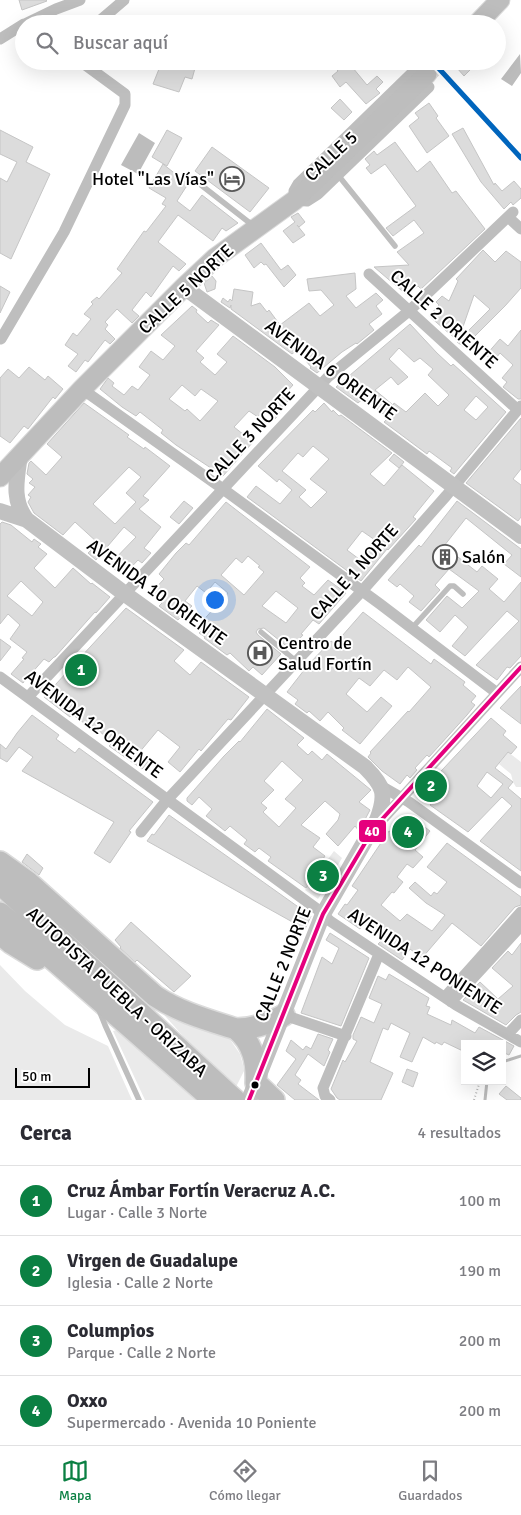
<!DOCTYPE html>
<html lang="es">
<meta charset="utf-8">
<style>
:root{--surface:#fff;--page:#f2f2f3;--text:#2b2b33;--muted:#7c7c81;--line:#e1e1e2;--accent:#0b8043}
body{margin:0;font-family:Signika,sans-serif;background:var(--page);color:var(--text)}
.controls{position:absolute;right:15px;bottom:15px;display:grid;overflow:hidden;border-radius:0px;box-shadow:0 5px 20px #0002}
.controls button{width:45px;height:45px;display:grid;place-items:center;padding:0;border:0;border-bottom:1px solid var(--line);background:var(--surface);color:var(--text);font:25px sans-serif}
.scale{position:absolute;left:15px;bottom:12px;width:75px;box-sizing:border-box;padding-left:5px;border:2px solid #000;border-top:0;font-size:14px;line-height:18px;white-space:nowrap;color:#000;-webkit-text-stroke:4px #fff;paint-order:stroke}
.you{position:absolute;left:214px;top:599px;width:18px;height:18px;margin:-12px;border:4px solid #fff;border-radius:50%;background:#1a73e8;box-shadow:0 0 0 8px #1a73e833}
.badge{display:grid;place-items:center;width:32px;height:32px;border-radius:50%;background:var(--accent);color:#fff;font-size:16px;font-weight:700}
.pin{position:absolute;translate:-50% -50%;border:2px solid #fff;box-shadow:0 1px 5px #0006}
.list{margin:0;padding:0;list-style:none}
h2{display:flex;justify-content:space-between;align-items:center;height:65px;margin:0;padding:0 20px;font-size:21px}
h2 small{font-size:16px;font-weight:400;color:var(--muted)}
.list li{display:grid;grid-template-columns:32px 1fr auto;gap:15px;align-items:center;box-sizing:border-box;height:70px;padding:0 20px;border-top:1px solid var(--line)}
.list b{display:block;font-size:19px;white-space:nowrap}
.list p{margin:0;font-size:16px;white-space:nowrap;color:var(--muted)}
.list em{font-size:16px;font-style:normal;color:var(--muted)}
.icon{flex:none;width:28px;height:28px;fill:none;stroke:currentColor;stroke-width:2;stroke-linecap:round;stroke-linejoin:round}
.map{position:relative;flex:none;width:521px;height:1100px;overflow:hidden}
.search{position:absolute;background:var(--surface);box-shadow:0 5px 20px #0002;left:15px;right:15px;top:15px;height:55px;display:flex;align-items:center;gap:12px;box-sizing:border-box;padding:0 18px;border-radius:28px;color:var(--muted);font-size:19px}
.sheet{height:345px;background:var(--surface)}
nav{display:flex;justify-content:space-around;align-items:center;box-sizing:border-box;height:70px;border-top:1px solid var(--line);background:var(--surface);font-size:14px;color:var(--muted)}
nav a{display:grid;justify-items:center;gap:2px}
nav .on{color:var(--accent)}
.map>svg:first-child{display:block}
.green{fill:#eaeaea}
.water{fill:#bcbcbc}
.lines{fill:none;stroke-linecap:round;stroke-linejoin:round}
.stream{stroke:#bcbcbc;stroke-width:3}
.building{fill:#dcdcdc;stroke:#c5c5c5;fill-rule:evenodd}
.primary-tunnel{stroke:#d9d9d9;stroke-width:19;stroke-dasharray:19 9;stroke-linecap:butt}
.primary-casing{stroke:#dbdbdb;stroke-width:21}
.highway-casing{stroke:#dbdbdb;stroke-width:24}
.path{stroke:#b8b8b8;stroke-width:2;stroke-dasharray:1 2.5;stroke-linecap:butt}
.lane{stroke:#bebebe;stroke-width:5.5}
.street{stroke:#bebebe;stroke-width:11}
.secondary{stroke:#c1c1c1;stroke-width:16}
.primary{stroke:#bdbdbd;stroke-width:19}
.highway{stroke:#bdbdbd;stroke-width:21}
.bus-1-casing{stroke:#fff;stroke-width:8}
.bus-1{stroke:#e5007d;stroke-width:4}
.rail-1-casing{stroke:#fff;stroke-width:9}
.rail-1{stroke:#0065bd;stroke-width:5}
.bus-dot{fill:#000;stroke:#fff;stroke-width:2}
.labels{text-anchor:middle;stroke-width:4;stroke-linejoin:round;paint-order:stroke}
.street-label{font-size:18px;fill:#000;stroke:#fff}
.poi-label{font-size:18px;fill:#000;stroke:#fff;text-anchor:start}
.line-badge{stroke:#fff;stroke-width:2}
.badge-label{font-size:14px;text-anchor:middle;font-weight:bold;fill:#fff}
</style>
<div class="map">
<svg width="521" height="1100" viewBox="0 0 521 1100">
<rect width="100%" height="100%" fill="#fff"/>
<path class="green" d="M508,752l13,10v25h-5l-3,-5 -2,-8 -12,-10z
M334,851l8,7 -24,41 -13,-9z
M0,965l25,26 40,34 43,21 24,54h-132z
M157,1007l72,31 11,16 3,11 1,6 -9,18 -35,-34z
M117,1030l4,3 74,67h-50l-32,-69z"/>
<path class="water" d="M520,54l1,19 -9,13 -11,-7z
M139,133l16,10 -17,31 -17,-9z"/>
<g class="lines">
<path class="stream" d="M502,1062l19,-6
M485,1100l2,-19"/>
</g>
<path class="building" d="M19,0h27l1,1 -25,9z
M142,61h55l-5,18 -7,-2 -6,15 -26,-8 6,-15 -18,-6z
M329,61h11l4,5 4,-4 19,23 10,-9 6,6 -7,7 4,4 -14,11 -20,-22 -6,5 -8,-11 6,-5z
M465,61h6l4,4 -11,11 -7,-8z
M340,99l12,13 -8,8 -13,-12z
M429,103l9,13 -2,2 13,18 -22,17 -18,-27 10,-8 -4,-5z
M463,128l31,57 1,-2 7,8 12,-10 7,8v9l-8,7 -2,-3 -7,7 -23,-27 -29,-48z
M0,130l33,17 -7,15 24,12 -39,85 -11,-6v-75l7,4 10,-20 -17,-8z
M167,130l15,8 -15,28 -15,-9z
M395,142l22,30 13,-11 22,32 4,-2 29,38 -64,60 -3,-3 -10,10 -34,-29 35,-2 -12,-13 27,-19 -10,-13 -21,16 -7,-8 30,-22 -31,-42 -14,10 -5,-6 4,-3 -5,-6 9,-8 3,4z
M212,147l57,41 -19,24 -55,-41z
M163,164l25,20 -11,17 13,10 12,-16 36,28 -12,8 -4,-3 -9,13 -35,-26 -20,27 28,22 -7,7 -6,-5 -22,31 -5,-5 -14,18 7,6 -7,7 -15,-14 -12,13 3,3 -3,4 10,10 -5,5 -5,-4 -17,22 -3,-2 -9,12 -8,-6 10,-12 -13,-9 8,-12 4,3 14,-17 -7,-5 9,-10 -2,-2 6,-5 2,2 23,-26 -5,-4 27,-38 2,1 20,-26 -4,-2 4,-6 -17,-10z
M298,213l7,9 -6,5 -2,-2 8,10 -12,8 -10,-12 12,-9 -4,-5z
M261,243l20,27 7,-5 8,10 -12,12 -18,-23 -2,1 -3,-3 -7,6 -9,-13z
M483,250l12,12 11,-11 15,11v26l-16,18 -41,41 -7,-5 33,-33 -16,-14 -16,46 -29,-25 10,-11 -3,-3 6,-6 7,5 9,-20 -2,-2z
M355,273l1,16 -10,7 10,12 20,-15 7,7 -7,6 6,8 -13,10 5,6 -17,14 -1,-1 -14,9 -25,21 -7,-5 1,-1 -14,-17 -5,4 -61,-45v-4l-1,3 -9,-6 2,-4 5,4 2,-3 2,2 2,-12 19,3 -2,14 9,-3 7,9 2,-2 11,15 29,-22 11,13 14,-11 -13,-15 -12,1 -2,-12z
M212,276l4,5 -1,8 -8,3 -3,-9z
M0,286l10,6 -10,21z
M192,306l5,4 -1,2 12,11 3,-3 8,5 -23,26 8,7 -4,4 15,13 12,-13 -10,-8 16,-18 42,31 18,18 -10,11 5,5 -10,10 2,2 -5,6 -12,-9 -5,7 -9,-6 -15,16 19,15 -30,34 -47,-31 -15,-12 2,-3 -23,-18 -4,4 -14,-9 -22,-18 8,-11 6,5 -2,3 12,9 8,-9 6,4 12,-15 -11,-8 12,-16 12,9 12,-14 -14,-11zM182,385l13,11 6,-7 17,12 -18,20 -13,-12 -2,2 -16,-12z
M410,324l27,29 14,13 2,-2 53,48 -52,62 -4,-3 2,-3 -23,-17 -2,3 -43,-32 4,-4 -24,-20 -6,5 -22,-16zM399,348l15,14 6,-4 13,11 -5,6 21,20 -11,11 -13,-13 -19,19 -12,-9 -1,2 -18,-15 16,-13 7,8 10,-8 -19,-18zM476,396l12,11 -12,13 -12,-10z
M521,330v69h-3l-15,-12 4,-5 -5,-4 11,-13 -13,-12 -7,9 -7,-7 14,-16 8,7z
M29,367l16,13 3,-4 15,13 -8,10 -2,-2 -25,32 -4,-3 -14,17 -10,-7v-58l8,-9 11,9z
M84,403l45,32 -2,2 17,12 1,-2 25,19 -27,30 6,4 -10,9 22,18 -17,21 7,5 -9,10 -4,-3 -15,16 -14,-11 27,-28 -12,-10 -28,33 -8,-7 10,-10 -23,-21 -12,13 -29,-22 -6,-11 3,-5 -3,-2 7,-8 -6,-4 4,-4 -6,-5 2,-11 2,-2 15,14 16,-18 -15,-13zM129,467l12,10 -15,16 10,9 -21,22 -22,-20z
M324,403l8,9 1,-2 6,6 2,-1 51,38 -22,21 14,12 18,-21 32,26 -21,26 3,2 -28,31 -1,-1 -26,32 -114,-84 9,-11 24,18 12,-14 -13,-11 -2,3 -19,-16 55,-56 2,2zM313,446l16,13 -19,20 17,13 -16,16 -12,-11 7,-7 -24,-19 16,-18 5,4zM362,531l13,9 -16,19 -12,-9z
M521,418v51l-8,10 8,6v32l-3,4 -52,-38z
M394,454l10,8 -5,6 -10,-8z
M184,501l9,7 -14,16 -9,-7z
M457,501l64,48v28l-17,-13 8,-9 -46,-37 -22,28 33,26 5,-6 16,13 -9,10 15,13 17,-20v74l-11,12 -3,-1 -10,13 -21,-15 43,-44 -12,-10 -42,45 -13,-10 16,-19 -13,-12 -15,17 -14,-12 21,-24 15,12 17,-17 -30,-22 -14,16 5,5 -19,21 -12,-9 5,-6 -14,-12 -3,3 -9,-7 31,-35 2,2z
M226,502l84,65 -10,11 5,5 -3,3 12,9 14,-15 18,13 -27,31 -6,-4 -12,14 2,1 -13,14 -26,-21 -6,1 -2,3 2,3 23,19 -19,21 -9,-8 -4,4 -19,-18 -3,2 -23,-17 1,-1 -6,-4 4,-4 -5,-3 30,-33 -13,-11 -9,11 -9,-7 -12,15 7,5 -14,14 -19,-14 3,-3 -11,-10 13,-14 -5,-5 17,-21 10,-10 3,2zM248,556l12,10 -2,1 6,5 -20,23 -23,-20 15,-17 6,5zM276,591l22,17 -12,15 -24,-17z
M2,522l9,3 21,17 2,-3 7,5 -3,3 9,7 -13,14 21,20 18,-20 18,16 1,-1 18,14 -14,16 -1,-1 -40,45h-1l-5,5 -5,-3 -21,24 -12,-9 13,-15 -2,-1 5,-6 -17,-13 10,-14 -12,-11 -8,10v-100zM21,581l22,21 -11,14 -25,-20z
M126,608l58,42 -10,11 16,14 11,-13 48,35 -18,23 -3,-1 -27,32 -2,-2 -19,23 -12,-10 12,-15 -22,-17 -20,24 11,7 -7,8 -33,-23 4,-4 -27,-21 -2,2 -12,-9 -2,3 -26,-20z
M363,612l68,52 3,-5 27,20 4,3 -2,3 13,11 -5,6 4,3 -8,10 -38,42 -2,-2 -12,13 2,2 -7,8 -3,-3 -7,9 -18,-13 -14,-14 3,-4 -1,-1 38,-41 1,1 22,-25 -23,-20 -11,13 -13,-10 -14,16 -11,-8 -13,16 21,18 14,-15 11,9 -32,38 -18,-14 2,-2 -16,-16 -8,9 -11,-10 -2,2 -12,-9 3,-4 -11,-8 21,-27 23,-24 4,3z
M0,639l11,8 -11,14z
M521,686v38l-21,-16z
M267,709l37,29 -7,7 11,10 4,-4 10,9 5,-6 44,36 -12,12 11,8 -11,21 -4,-5 -17,20 -12,-12 12,-14 2,-6 -15,-13 -24,24 19,13 -7,9 12,9 -4,6 2,2 -17,24 -38,-27 3,-4 -12,-9 -4,4 -11,-8 3,-4 -17,-14 -5,5 -19,-15 6,-7 -13,-12 -7,8 -5,-4v-3l37,-42 15,-15 1,1zM282,761l21,19 -18,19 11,9 -17,19 -16,-15 4,-4 -6,-5 13,-13 -10,-9z
M32,715l27,20 -3,4 19,14 4,-5 74,54 -24,29 2,1 -21,31 -16,-10 20,-31 -92,-51 11,-14 -14,-10 -12,15 -7,-4v-14l6,5 11,-16z
M491,718l15,13 -3,4 14,12 -6,7 -3,-2 -13,16 18,14 -5,6 13,11v72l-41,-30 32,-35 -10,-9 -34,35 -38,-27 9,-10 -12,-9zM487,772l16,12 -12,14 -14,-12z
M169,815l142,101 -6,13 -158,-88 5,-7 2,1z
M409,822l9,7 4,-4 8,6 -15,19 8,7 -10,11 -6,-4 -10,13 6,5 -9,11 -2,-1 -11,13 19,16 7,-7 25,17 13,-16 -19,-12 -17,-15 6,-6 16,14 3,-4 3,2 10,-12 -20,-15 20,-24 74,54v8l-6,2 -34,39 -29,-23 -30,35 -12,-9 -8,11 -24,-16 5,-5 -19,-15 -4,5 -22,-15 7,-10 2,1 11,-15 -6,-4 37,-55 8,5z
M27,854l16,14 -4,7 -17,-13z
M131,922l60,54 -17,16 -37,-32 -2,2 -15,-14 1,-1 -6,-7z
M330,933l39,25 -28,68 -40,-13 21,-56 10,7 7,-16 -13,-8z
M521,943v69l-5,3 -10,10 -43,-25 17,-18 18,17 15,-13 -21,-18 16,-17 4,4z
M389,974l40,24 -3,8 4,1 -3,7 24,11 1,-5 23,13 4,-6 35,19 -5,9 -7,-3v-8h-37v8l-21,-10 -2,3 -6,-3 -1,2 -12,-7 -11,25 -12,-5 10,-24 -19,-10 -3,7 -5,-2 -13,34 23,11 -12,27h-41l-3,-2 -6,-9 12,-29 2,2 12,-21 -4,-2v-4l8,-18 13,6 8,-19 -13,-6 9,-22 8,4z
M318,1034l15,5 -5,11 2,2 -6,14 -16,-12 -13,21 6,5 -3,4 21,16h-24l-18,-15 19,-26 -10,-8 5,-11 12,10 3,-4 5,3z
M407,1069l11,4 -5,14 -11,-5z
M506,1086l15,12v2h-14l-8,-6z"/>
<g class="lines">
<path class="primary-tunnel" d="M427,74l13,-13"/>
<defs>
<path id="primary" d="M477,24l23,-24
M0,477l82,-88 102,-102 31,-29 80,-58 132,-126"/>
<path id="highway" d="M0,862l28,20 127,114c24,16 53,24 81,33 17,14 21,33 20,54l18,17
M0,884l235,216
M0,913l213,187
M0,934l11,9 26,16
M236,1029c18,0 32,-5 48,-14"/>
</defs>
<use href="#primary" class="primary-casing"/>
<use href="#highway" class="highway-casing"/>
<path class="path" d="M474,1100l6,-19"/>
<path class="lane" d="M338,175l57,71
M201,185l54,42
M412,628l38,-42h4l9,8
M261,632l35,29
M99,1010l6,15 34,75"/>
<path class="street" d="M25,24l31,-15 24,-9
M96,24l28,-24
M0,39l24,-15
M413,72l-115,112 -4,7 1,9 12,1 11,-7 111,-107
M508,217l13,12
M369,274l149,136
M1,339l63,-107 61,-127v-11l-45,-33
M82,389l141,100 157,115 117,89
M0,677l317,232 13,12 126,84 65,37
M28,697l300,-320 81,-66 104,-99
M381,786l28,16 112,81
M379,823l142,-156
M141,832l26,-32 195,-209 84,-95 75,-90
M445,997l76,-85
M451,1002l70,-76
M284,1015l62,21
M508,1034l13,-14
M330,1100l-5,-4 -2,-8 56,-134"/>
<path class="secondary" d="M184,287l337,249
M20,455c-3,23 -9,45 7,65
M0,511l27,9 98,74 240,173c19,19 22,27 12,53l-54,94 -74,186"/>
<use href="#primary" class="primary"/>
<use href="#highway" class="highway"/>
<defs>
<path id="bus-1" d="M249,1100l74,-186 51,-86 147,-161"/>
</defs>
<use href="#bus-1" class="bus-1-casing"/>
<use href="#bus-1" class="bus-1"/>
<defs>
<path id="rail-1" d="M432,61l89,97"/>
</defs>
<use href="#rail-1" class="rail-1-casing"/>
<use href="#rail-1" class="rail-1"/>
</g>
<defs>
<symbol id="hotel-ring" viewBox="-11 -11 22 22"><circle r="9.5" fill="#fff" stroke="#595959" stroke-width="1.5"/><path d="M-6-4.5h1.5V1H6V5H4.5V3h-9V5H-6ZM-4 0a1.8 1.8 0 1 1 3.6 0ZM.5 0V-2.5h3Q6-2.5 6 0Z" fill="#595959"/></symbol>
<symbol id="building-ring" viewBox="-11 -11 22 22"><circle r="9.5" fill="#fff" stroke="#595959" stroke-width="1.5"/><path d="M-4-6H4V6H1V3H-1V6H-4ZM-2.5-4.3h1.7v1.8h-1.7ZM.8-4.3h1.7v1.8H.8ZM-2.5-1h1.7V.8h-1.7ZM.8-1h1.7V.8H.8Z" fill="#595959"/></symbol>
<symbol id="hospital-ring" viewBox="-11 -11 22 22"><circle r="9.5" fill="#fff" stroke="#595959" stroke-width="1.5"/><path d="M-5-5h3v3.5h4V-5h3V5h-3V1.5h-4V5h-3Z" fill="#595959"/></symbol>
</defs>
<g fill-rule="evenodd">
<use href="#hotel-ring" x="218" y="165" width="28" height="28"/>
<use href="#building-ring" x="431" y="543" width="28" height="28"/>
<use href="#hospital-ring" x="246" y="639" width="28" height="28"/>
</g>
<circle class="bus-dot" cx="255" cy="1085" r="4.5"/>
<g class="labels">
<g class="street-label">
<text transform="translate(331 156) rotate(-43)" y="6">CALLE 5</text>
<text transform="translate(186 289) rotate(-43)" y="6">CALLE 5 NORTE</text>
<text transform="translate(444 319) rotate(42)" y="6">CALLE 2 ORIENTE</text>
<text transform="translate(331 370) rotate(36)" y="6">AVENIDA 6 ORIENTE</text>
<text transform="translate(250 435) rotate(-47)" y="6">CALLE 3 NORTE</text>
<text transform="translate(354 572) rotate(-48)" y="6">CALLE 1 NORTE</text>
<text transform="translate(157 592) rotate(36)" y="6">AVENIDA 10 ORIENTE</text>
<text transform="translate(94 724) rotate(37)" y="6">AVENIDA 12 ORIENTE</text>
<text transform="translate(425 961) rotate(33)" y="6">AVENIDA 12 PONIENTE</text>
<text transform="translate(283 964) rotate(-68)" y="6">CALLE 2 NORTE</text>
<text transform="translate(117 992) rotate(43)" y="6">AUTOPISTA PUEBLA - ORIZABA</text>
</g>
<g class="poi-label">
<text x="214" y="185" text-anchor="end">Hotel "Las Vías"</text>
<text x="462" y="563">Salón</text>
<text x="278" y="649">Centro de<tspan x="278" dy="21">Salud Fortín</tspan></text>
</g>
</g>
<rect class="line-badge" x="358" y="819" width="29" height="24" rx="5" fill="#e5007d"/>
<g class="badge-label">
<text x="372" y="836">40</text>
</g>
</svg>
<div class="controls">
<button><svg class="icon" aria-label="layers" viewBox="0 0 24 24"><path d="M12 4l9 5-9 5-9-5zM3 14l9 5 9-5"/></svg></button>
</div>
<div class="scale">50 m</div>
<div class="you"></div>
<div class="pin badge" style="left:81px;top:670px">1</div>
<div class="pin badge" style="left:431px;top:786px">2</div>
<div class="pin badge" style="left:323px;top:876px">3</div>
<div class="pin badge" style="left:408px;top:832px">4</div>
<div class="search"><svg class="icon" aria-label="search" viewBox="0 0 24 24"><circle cx="10" cy="10" r="6"/><path d="M15 15l6 6"/></svg>Buscar aquí</div>
</div>
<section class="sheet">
<h2>Cerca<small>4 resultados</small></h2>
<ul class="list">
<li><span class="badge">1</span><div><b>Cruz Ámbar Fortín Veracruz A.C.</b><p>Lugar · Calle 3 Norte</p></div><em>100 m</em></li>
<li><span class="badge">2</span><div><b>Virgen de Guadalupe</b><p>Iglesia · Calle 2 Norte</p></div><em>190 m</em></li>
<li><span class="badge">3</span><div><b>Columpios</b><p>Parque · Calle 2 Norte</p></div><em>200 m</em></li>
<li><span class="badge">4</span><div><b>Oxxo</b><p>Supermercado · Avenida 10 Poniente</p></div><em>200 m</em></li>
</ul>
</section>
<nav>
<a class="on"><svg class="icon" aria-label="map" viewBox="0 0 24 24"><path d="M3 6l6-2 6 2 6-2v14l-6 2-6-2-6 2zM9 4v14M15 6v14"/></svg>Mapa</a>
<a><svg class="icon" aria-label="directions" viewBox="0 0 24 24"><path d="M12 3l9 9-9 9-9-9zM9 14v-3h6M13 9l2 2-2 2"/></svg>Cómo llegar</a>
<a><svg class="icon" aria-label="saved" viewBox="0 0 24 24"><path d="M7 4h10v16l-5-4-5 4z"/></svg>Guardados</a>
</nav>
